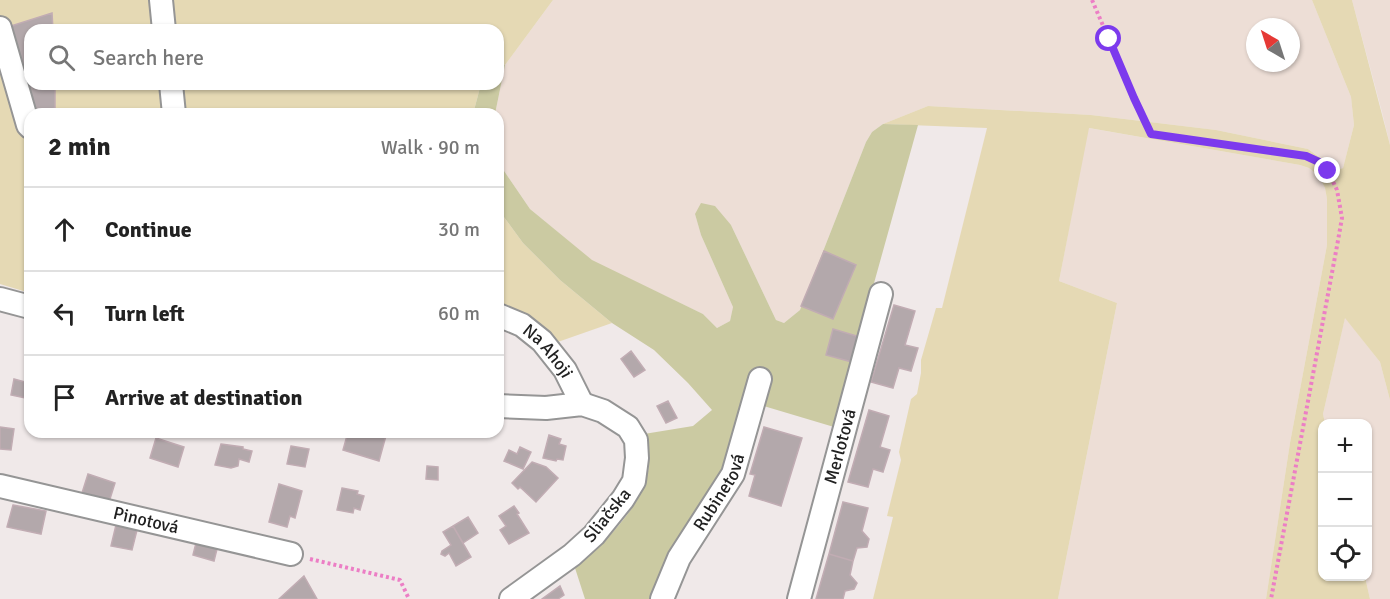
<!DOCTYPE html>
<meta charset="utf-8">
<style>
:root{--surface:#fff;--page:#f6f6f6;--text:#222;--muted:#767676;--line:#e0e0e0}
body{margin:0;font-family:Signika,sans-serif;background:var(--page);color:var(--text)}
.controls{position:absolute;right:18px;bottom:18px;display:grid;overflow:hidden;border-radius:12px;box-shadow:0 2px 4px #0004}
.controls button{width:54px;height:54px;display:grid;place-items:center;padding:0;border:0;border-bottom:2px solid var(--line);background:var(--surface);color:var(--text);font:30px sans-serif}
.compass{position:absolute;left:1246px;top:18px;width:54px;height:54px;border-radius:50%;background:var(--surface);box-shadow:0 2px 4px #0004;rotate:321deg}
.stop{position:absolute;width:18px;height:18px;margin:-14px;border:4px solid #7c3aed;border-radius:50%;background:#fff}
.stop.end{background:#7c3aed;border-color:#fff;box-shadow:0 2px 6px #0008}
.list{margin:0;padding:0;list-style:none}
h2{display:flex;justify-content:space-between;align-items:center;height:78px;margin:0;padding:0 24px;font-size:26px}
h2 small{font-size:20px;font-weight:400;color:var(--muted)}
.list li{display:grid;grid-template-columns:39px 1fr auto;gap:18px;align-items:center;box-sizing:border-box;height:84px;padding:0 24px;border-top:2px solid var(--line)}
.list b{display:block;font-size:22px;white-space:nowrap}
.list em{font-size:20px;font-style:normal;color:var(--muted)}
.icon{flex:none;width:33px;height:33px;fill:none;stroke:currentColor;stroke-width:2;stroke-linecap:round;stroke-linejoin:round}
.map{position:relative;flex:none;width:1390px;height:599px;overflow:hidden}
.search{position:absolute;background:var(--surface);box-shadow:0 2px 4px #0004;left:24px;top:24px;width:480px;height:66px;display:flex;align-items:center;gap:15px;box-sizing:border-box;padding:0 21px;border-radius:18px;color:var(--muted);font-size:22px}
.panel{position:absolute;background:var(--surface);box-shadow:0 2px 4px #0004;left:24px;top:108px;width:480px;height:330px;border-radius:18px}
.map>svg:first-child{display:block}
.farmland{fill:#edded6;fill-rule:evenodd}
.grass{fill:#e5d9b4}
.forest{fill:#cbcaa2}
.building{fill:#b3a8ab;stroke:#c1acb3;stroke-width:1.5}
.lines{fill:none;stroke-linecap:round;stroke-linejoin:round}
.street-casing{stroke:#959595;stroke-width:26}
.path{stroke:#ec7ec5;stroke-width:4;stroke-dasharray:3 3;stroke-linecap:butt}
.street{stroke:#fff;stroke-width:22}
.route{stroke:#7c3aed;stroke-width:8}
.labels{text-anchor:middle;stroke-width:4.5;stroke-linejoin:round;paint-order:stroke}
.street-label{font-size:18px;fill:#212121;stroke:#fff}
</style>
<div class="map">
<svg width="1390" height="599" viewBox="0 0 1390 599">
<rect width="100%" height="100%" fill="#f0e9e9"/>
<path class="farmland" d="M553,0h759l39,97 3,28 -11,43 -6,2 -10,-8 -19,-13 -92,-19 -125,-15 -163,-9 -45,18 -11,8 -6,10 -66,168 -16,13 -8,-3 -45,-95 -36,-11 6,21 32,72 -3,14 -13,7 -14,-14 -111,-53 -62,-52 -32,-47v-48h-3l10,-49zM1255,27h36v36h-36z
M1352,0h38v145l-8,-33z
M1088,128l212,37 9,3 10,8 6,12 2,11v46l-37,198 -24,156h-208l59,-296 -58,-22z
M1345,317l35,45 10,38v199h-20l-5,-22 3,-1v-152l-43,-1 -2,-9z"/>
<path class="grass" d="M0,0h553l-48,65 -7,-4v-31h-468v54h451l-8,30h-443v179l-30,-9z
M1312,0h40l38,145v255l-10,-38 -35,-44 -22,96 2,9 -3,1v152l43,1 5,22h-104l24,-156 37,-198v-46l-2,-11 -6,-12 -10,-8 -9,-3 -211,-37 -30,153 58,22 -59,296h-185l20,-82 -6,-1 14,-56 -2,-8 12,-53 6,-5 4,-21v-13l15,-52h6l45,-180 -104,-4 45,-18 163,9 125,15 92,19 29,21 6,-2 11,-43 -3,-28z
M498,209l25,34 37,37 52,43 -77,27 -18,-14 -19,-8z"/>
<path class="forest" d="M498,61l7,4 -10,49h-22l8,-30h17z
M883,124l35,1 -84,302 -87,-26 -22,71 -72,127h-68l-10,-31c27,-23 63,-57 72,-92 4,-13 -1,-29 -3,-42l49,-8 19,-16 -24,-27 -34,-33 -42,-27 -52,-43 -37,-37 -25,-34v-47l32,47 62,51 111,54 14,14 13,-7 3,-14 -32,-72 -6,-21 6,-11 14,3 16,19 45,95 8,3 16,-13 66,-168 6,-10z"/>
<path class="building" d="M52,13l1,17h-23v54h25v24l-19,5 -25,-87z
M824,251l32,14 -23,54 -32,-13z
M894,305l21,6 -10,34 13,3 -7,23 -12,-3 -6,20 -22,-6z
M833,329l27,8 -8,25 -26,-7z
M631,351l14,19 -11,7 -13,-18z
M14,379l15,4 -3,15 -15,-3z
M668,401l9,17 -11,5 -9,-17z
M869,410l20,6 -9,31 10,3 -7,22 -10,-3 -5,18 -20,-5z
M0,427l14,2 -3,21 -11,-1z
M764,427l38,11 -21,68 -32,-10 6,-21 -5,-1z
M348,432h39l-8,29 -36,-11z
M549,435l12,4 -2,5 7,2 -3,14 -6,-1 -1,2 -13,-3z
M156,438l28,9 -6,20 -28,-9z
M221,444l22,3v2l9,2 -3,11 -10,-3 -1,7 -7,2 -16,-3z
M291,446l18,3 -4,18 -18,-3z
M520,447l11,5 -8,17 -19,-8 5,-11 8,4z
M532,462l14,5 12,11 -22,24 -16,-15 -2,2 -6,-6z
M427,466l11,1v13l-12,-1z
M88,474l27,9 -6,19 -27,-9z
M279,484l23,7 -7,27 -5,-2 -3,11 -18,-5z
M342,488l16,3 -1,3 7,2 -4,14 -6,-2 -1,5 -16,-3z
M843,502l25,6 -6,23 7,8 -2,8 -10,1 -4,13 -24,-7z
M13,505l33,6 -5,23 -34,-7z
M514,506l5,7 -2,1 12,19 -20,11 -9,-14 6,-4 -7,-10z
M468,517l10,16 -15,10 -10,-17z
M116,525l21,5 -5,20 -21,-4z
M453,526l18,31 -15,9 -7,-13 -4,3 -4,-2 1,-3 9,-6 -8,-13z
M197,539l21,6 -4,16 -21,-6z
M829,554l24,7 -3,14 7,8 -3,6 -9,2 -2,8h-27z
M304,576l13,23h-38z
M560,586l4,9 -6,4h-16z"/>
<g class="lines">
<defs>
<g id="street">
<path d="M161,0l3,30"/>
<path d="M0,28l28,97 2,2"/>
<path d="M171,84l3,30"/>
<path d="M0,299l30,8"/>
<path id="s1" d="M498,315l24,10 20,16 23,29 17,34"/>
<path d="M498,406l48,2 36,-4 21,7 25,16 8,13 1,18 -3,23 -11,18 -29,36 -22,20 -61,44"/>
<path id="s2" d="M0,486l291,68"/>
<path id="s3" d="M662,599l17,-41 54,-84 27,-95"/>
<path id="s4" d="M799,599l82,-305"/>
</g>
</defs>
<use href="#street" class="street-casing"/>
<path class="path" d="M1092,0l42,98 17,36 155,23 13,5 9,9 9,19 5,28 -5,28 -66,353
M310,559l90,21 9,19"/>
<use href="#street" class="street"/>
</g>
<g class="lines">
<path class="route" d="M1109,39l25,59 17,36 155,22 13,6 9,9"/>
</g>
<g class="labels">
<g class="street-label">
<text dy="6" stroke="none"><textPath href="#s1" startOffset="63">Na Ahoji</textPath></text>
<text dy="6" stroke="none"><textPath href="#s4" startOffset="158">Merlotová</textPath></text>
<text dy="6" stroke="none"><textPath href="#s3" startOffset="122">Rubinetová</textPath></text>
<text transform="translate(607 515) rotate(-51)" y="6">Sliačska</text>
<text dy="6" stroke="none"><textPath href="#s2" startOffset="150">Pinotová</textPath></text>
</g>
</g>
</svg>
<div class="controls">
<button>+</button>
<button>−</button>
<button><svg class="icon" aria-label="locate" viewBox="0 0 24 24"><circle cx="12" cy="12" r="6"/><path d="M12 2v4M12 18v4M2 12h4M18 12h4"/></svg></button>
</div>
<svg class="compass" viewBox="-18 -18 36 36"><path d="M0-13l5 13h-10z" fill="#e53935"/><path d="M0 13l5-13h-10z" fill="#767676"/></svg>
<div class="stop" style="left:1109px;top:39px"></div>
<div class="stop end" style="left:1328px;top:171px"></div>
<div class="search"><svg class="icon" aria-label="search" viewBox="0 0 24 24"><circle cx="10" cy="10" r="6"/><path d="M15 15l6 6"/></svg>Search here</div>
<section class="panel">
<h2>2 min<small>Walk · 90 m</small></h2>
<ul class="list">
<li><svg class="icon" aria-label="ahead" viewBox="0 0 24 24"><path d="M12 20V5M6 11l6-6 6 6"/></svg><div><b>Continue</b></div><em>30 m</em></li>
<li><svg class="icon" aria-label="left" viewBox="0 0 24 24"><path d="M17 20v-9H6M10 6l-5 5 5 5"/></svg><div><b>Turn left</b></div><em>60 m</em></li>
<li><svg class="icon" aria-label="arrive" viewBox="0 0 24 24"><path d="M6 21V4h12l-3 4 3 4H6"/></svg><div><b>Arrive at destination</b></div></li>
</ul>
</section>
</div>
